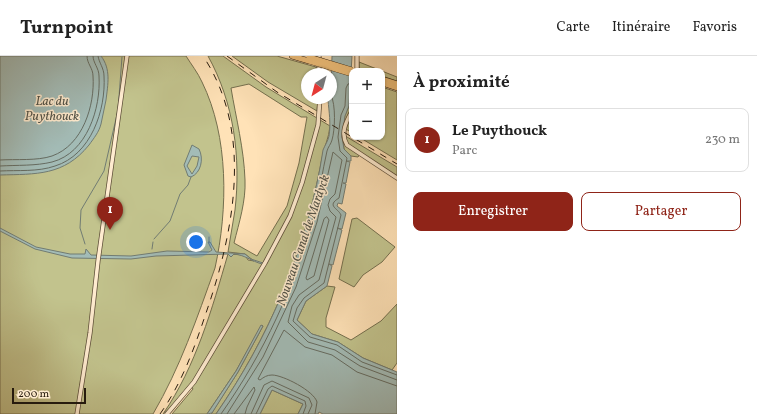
<!DOCTYPE html>
<html lang="fr">
<meta charset="utf-8">
<style>
:root{--surface:#fff;--page:#f2f2f2;--text:#222;--muted:#767676;--line:#e0e0e0;--accent:#8f2418}
body{margin:0;font-family:Vollkorn,serif;background:var(--page);color:var(--text)}
.controls{position:absolute;right:12px;top:12px;display:grid;overflow:hidden;border-radius:8px;box-shadow:0 1px 3px #0004}
.controls button{width:36px;height:36px;display:grid;place-items:center;padding:0;border:0;border-bottom:1px solid var(--line);background:var(--surface);color:var(--text);font:20px sans-serif}
.compass{position:absolute;left:301px;top:12px;width:36px;height:36px;border-radius:50%;background:var(--surface);box-shadow:0 1px 3px #0004;rotate:216deg}
.scale{position:absolute;left:12px;bottom:10px;width:74px;box-sizing:border-box;padding-left:4px;border:2px solid #271b0e;border-top:0;font-size:11px;line-height:14px;white-space:nowrap;color:#271b0e;-webkit-text-stroke:3px #ffecd0;paint-order:stroke}
.you{position:absolute;left:196px;top:186px;width:14px;height:14px;margin:-10px;border:3px solid #fff;border-radius:50%;background:#1a73e8;box-shadow:0 0 0 6px #1a73e833}
.badge{display:grid;place-items:center;width:26px;height:26px;border-radius:50%;background:var(--accent);color:#fff;font-size:13px;font-weight:700}
.pin{position:absolute;translate:-50% -33px;filter:drop-shadow(0 1px 2px #0008)}
.pin::after{content:'';position:absolute;top:21px;width:14px;height:12px;background:inherit;clip-path:polygon(0 0,100% 0,50% 100%)}
.list{margin:0;padding:0;list-style:none}
h2{display:flex;justify-content:space-between;align-items:center;height:52px;margin:0;padding:0 16px;font-size:17px}
h2 small{font-size:13px;font-weight:400;color:var(--muted)}
.list li{display:grid;grid-template-columns:26px 1fr auto;gap:12px;align-items:center;box-sizing:border-box;height:64px;margin:0 8px 8px;padding:0 8px;border:1px solid var(--line);border-radius:8px}
.list b{display:block;font-size:15px;white-space:nowrap}
.list p{margin:0;font-size:13px;white-space:nowrap;color:var(--muted)}
.list em{font-size:13px;font-style:normal;color:var(--muted)}
.actions{display:flex;gap:8px;padding:12px 16px}
.actions a{flex:1;padding:9px 0;border:1px solid var(--accent);border-radius:8px;text-align:center;font-size:14px;color:var(--accent)}
.actions .main{background:var(--accent);color:#fff}
.map{position:relative;flex:none;width:397px;height:358px;overflow:hidden}
header{display:flex;align-items:center;gap:24px;box-sizing:border-box;height:56px;padding:0 20px;background:var(--surface);border-bottom:1px solid var(--line)}
header strong{font-size:19px}
nav{display:flex;gap:22px;margin-inline-start:auto;font-size:14px}
main{display:flex}
aside{flex:1;background:var(--surface)}
.map>svg:first-child{display:block}
.green{fill:#c2c38d;stroke:#746f4e;fill-rule:evenodd}
.water{fill:#a3bcb7;stroke:#717c73;fill-rule:evenodd}
.lines{fill:none;stroke-linecap:round;stroke-linejoin:round}
.shore{stroke:#656c62;stroke-width:1}
.stream{stroke:#717c73;stroke-width:1}
.minor-casing{stroke:#5d4d38;stroke-width:5}
.highway-casing{stroke:#271b0e;stroke-width:6}
.minor{stroke:#ffecd0;stroke-width:3.5}
.highway{stroke:#f0c17c;stroke-width:5}
.rail{stroke:#271b0e;stroke-width:1;stroke-dasharray:7 7;stroke-linecap:butt}
.highway-bridge-casing{stroke:#271b0e;stroke-width:6;stroke-linecap:butt}
.highway-bridge{stroke:#f0c17c;stroke-width:5}
.labels{text-anchor:middle;stroke-width:3;stroke-linejoin:round;paint-order:stroke}
.water-label{font-size:13px;font-style:italic;fill:#525349;stroke:#ffecd0}
</style>
<header>
<strong>Turnpoint</strong>
<nav><a>Carte</a><a>Itinéraire</a><a>Favoris</a></nav>
</header>
<main>
<div class="map">
<svg width="397" height="358" viewBox="0 0 397 358">
<rect width="100%" height="100%" fill="#ffe2b7"/>
<filter id="stains"><feTurbulence type="fractalNoise" baseFrequency=".005" numOctaves="4"/><feColorMatrix values="0 0 0 0 .2 0 0 0 0 .09 0 0 0 0 .02 0 0 0 .5 -.17"/></filter>
<radialGradient id="worn" r=".72"><stop offset=".6" stop-color="#630" stop-opacity="0"/><stop offset="1" stop-color="#630" stop-opacity=".3"/></radialGradient>
<path class="green" d="M0,0h186c5,8 12,17 16,26 27,55 26,127 13,186 -18,50 -35,100 -62,146h-153z
M208,0h15l43,31 64,39c-1,12 -6,21 -8,32 -17,94 -52,178 -106,256h-5l27,-42 25,-46 -1,-1 -26,46 -29,43h-35l21,-25 -3,-5 -20,24 -7,6c33,-48 49,-105 65,-160l17,1 3,5 6,1 -9,-7 -17,-2c2,-14 5,-28 7,-42 6,-53 -1,-107 -27,-154zM249,28l52,33h6l-8,46 -12,43 -30,50 -23,-13c5,-20 12,-42 11,-63 -1,-31 -9,-62 -14,-92z
M232,0h45l39,11 1,7h-10v24h11l-1,13 -49,-29z
M359,6l38,15v4l-15,-5v-5h-15l-8,-3z
M351,21h1v56l-9,-6 2,-12 4,-9z
M382,31l15,5v68l-38,-23h23z
M342,78l55,33v9l-36,-23 -3,4 -7,-1 -7,-7z
M357,162l38,29 -13,15 -19,13 -9,12 -15,-8 13,-60z
M327,230l8,1 -9,31v9l25,13 30,-19 16,-17v59l-5,7 -29,-12 -25,-16 -26,-8 -15,-14 9,-19z
M272,334l31,14 -5,10h-38z"/>
<path class="water" d="M0,0h101c10,13 7,28 5,44 -2,8 -3,16 -5,24 -2,8 -7,14 -12,21 -25,31 -53,29 -89,30z
M332,0h20l-3,50 -4,10 -3,21 2,12 7,7v5h-5l4,1 -4,21h-3l3,1 -4,20 -4,-1 -1,3 9,7 -4,16 -5,-1 5,2 -9,35 -4,-1 3,2 -5,20 -21,15 -9,19 15,14 26,8 25,16 34,14v42h-74l-4,-2 -1,2h-20l5,-10 -31,-14 -12,24h-44c52,-75 87,-157 104,-246 1,-6 2,-12 3,-18 2,-5 5,-9 6,-14 2,-13 0,-24 -1,-36l3,-2z
M192,89l7,4c5,10 2,24 -8,28l-3,-1 -4,-11zM192,100l7,1 -2,9 -5,8 -5,-8z
M0,172l36,19 34,7h15l1,-5 5,6 40,1 36,-5 42,1 3,-2 -4,-8h2l6,10 29,2 6,5 12,4 -1,1c-11,-3 -17,-9 -28,-10l-3,3 -3,-3 -72,2 -25,3 -59,-1 -37,-9 -35,-18z
M261,269l2,1 -25,46 -26,41 -5,1 29,-43z"/>
<g class="lines">
<path class="shore" d="M352,27l-4,1 -2,4 -1,18 -4,9 -3,22 2,14 7,7 -8,40c-13,8 -1,10 2,17l-17,68 -20,15 -7,10 -4,13 17,16 27,8 25,17 35,13
M0,104c16,-1 37,1 52,-4 31,-11 43,-51 41,-80 0,-8 -6,-12 -6,-20
M0,110c17,-1 36,0 52,-4 35,-9 49,-54 47,-86 0,-8 -6,-13 -6,-20
M0,115c18,-1 38,1 55,-5 36,-11 51,-56 49,-90 0,-8 -5,-13 -6,-20
M327,161l2,3 -15,56 -7,4 -1,-2 18,-59z
M221,358c43,-61 74,-128 93,-200 6,-21 8,-42 13,-63 1,-4 4,-7 5,-11 3,-10 4,-35 -1,-45
M227,358l36,-57 33,-70 21,-65 16,-70 9,8 -7,34 -5,5 -2,6 2,6 6,6 -17,63 -20,15 -7,11 -4,16 20,20 27,8 25,16 37,14
M234,358l20,-27 1,3 -8,17 -2,7
M251,358l13,-29 8,-4 37,17 3,7 -4,9
M256,358l12,-25 4,-3 33,15 1,5 -3,8
M315,358l2,-12c-3,-11 -34,-27 -45,-27 -5,0 -8,2 -12,5l-2,-1 26,-49 21,17 27,8 25,17 40,14"/>
<path class="stream" d="M209,181v6
M154,183l16,-18 10,-27 8,-9 3,-8
M85,188l-5,-16 1,-18 23,-39 14,-61 4,-53
M152,193l1,-7"/>
<defs>
<path id="minor" d="M319,0v18
M357,15v-15
M352,55c-6,11 -12,22 -5,34l50,33
M77,358l13,-81 8,-72 29,-205
M167,358l27,-32 71,-119 25,-47 12,-33 16,-58 2,-27"/>
<path id="highway" d="M292,0l17,5
M382,23l15,5
M382,27l15,5"/>
</defs>
<use href="#minor" class="minor-casing"/>
<use href="#highway" class="highway-casing"/>
<use href="#minor" class="minor"/>
<use href="#highway" class="highway"/>
<path class="rail" d="M227,0l50,36 120,72
M160,358c22,-31 34,-65 46,-101 28,-81 48,-181 -3,-257"/>
<defs>
<path id="highway-bridge" d="M309,1l43,13
M309,5l43,13"/>
</defs>
<use href="#highway-bridge" class="highway-bridge-casing"/>
<use href="#highway-bridge" class="highway-bridge"/>
</g>
<g class="labels">
<g class="water-label">
<text x="52" y="49">Lac du<tspan x="52" dy="15">Puythouck</tspan></text>
<text transform="translate(302 184) rotate(-71)" y="5">Nouveau Canal de Mardyck</text>
</g>
</g>
<rect width="100%" height="100%" filter="url(#stains)"/>
<rect width="100%" height="100%" fill="url(#worn)"/>
</svg>
<div class="controls">
<button>+</button>
<button>−</button>
</div>
<svg class="compass" viewBox="-18 -18 36 36"><path d="M0-13l5 13h-10z" fill="#e53935"/><path d="M0 13l5-13h-10z" fill="#767676"/></svg>
<div class="scale">200 m</div>
<div class="you"></div>
<div class="pin badge" style="left:110px;top:174px">1</div>
</div>
<aside>
<h2>À proximité<small></small></h2>
<ul class="list">
<li><span class="badge">1</span><div><b>Le Puythouck</b><p>Parc</p></div><em>230 m</em></li>
</ul>
<div class="actions"><a class="main">Enregistrer</a><a>Partager</a></div>
</aside>
</main>
